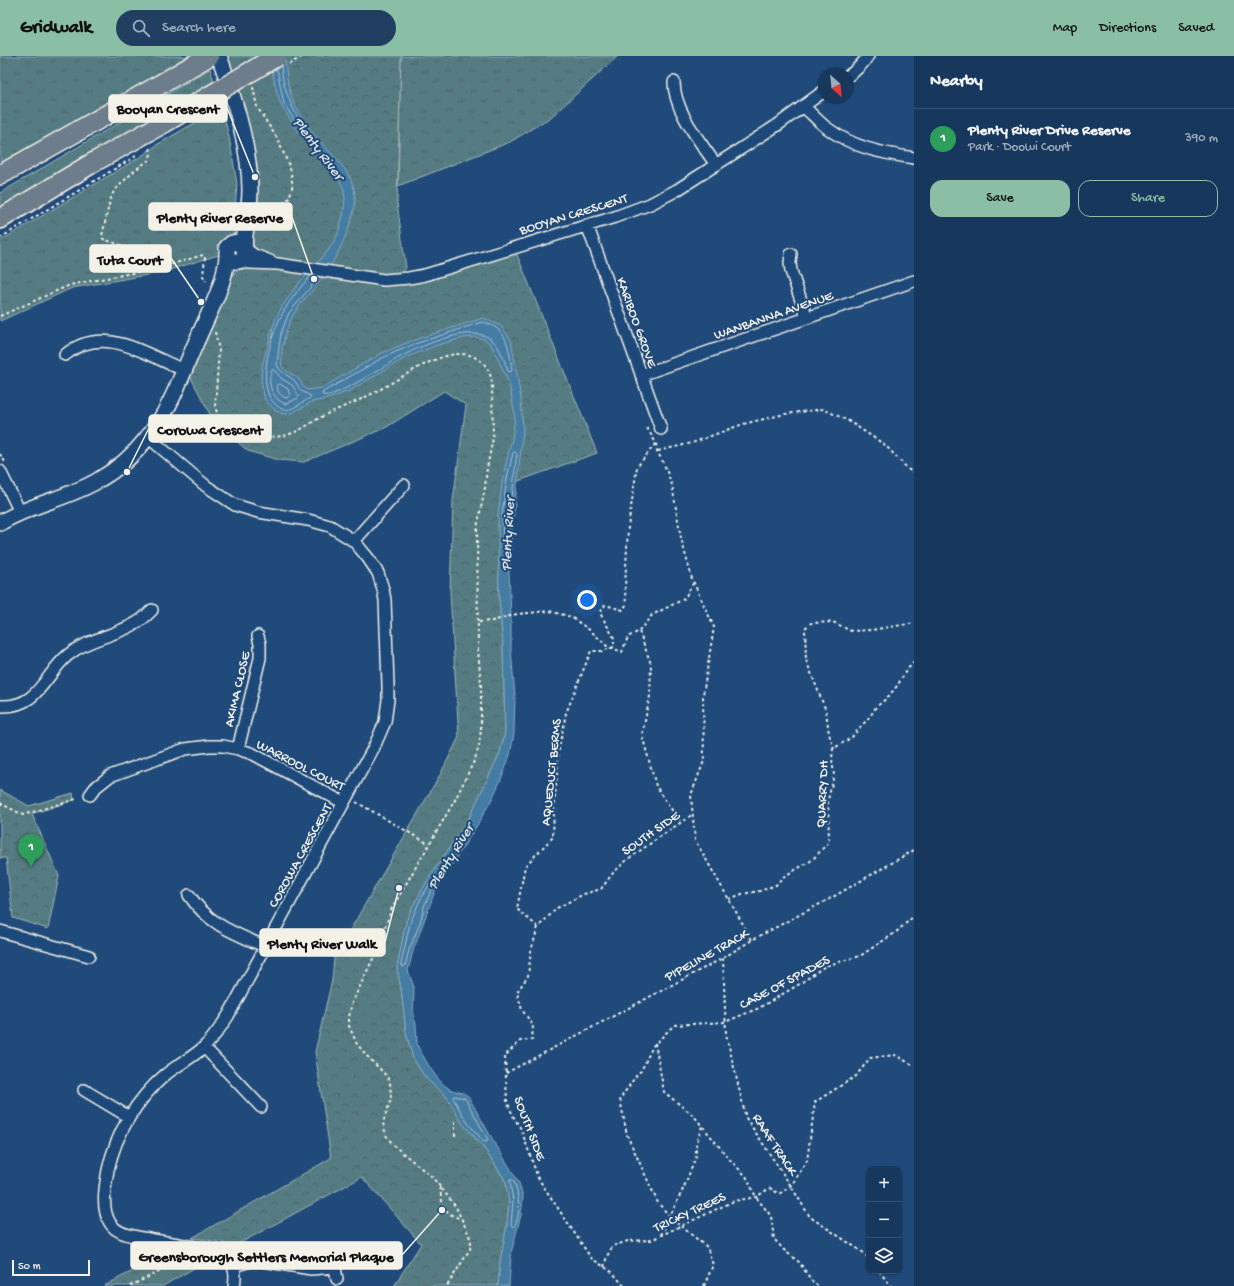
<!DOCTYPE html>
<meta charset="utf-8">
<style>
:root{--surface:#17385c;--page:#203f62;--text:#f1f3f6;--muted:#9eacbb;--line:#365272;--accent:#8abfa5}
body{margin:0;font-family:"Gochi Hand",sans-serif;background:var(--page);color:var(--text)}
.controls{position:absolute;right:12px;bottom:12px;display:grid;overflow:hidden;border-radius:8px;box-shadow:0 1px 3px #0004}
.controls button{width:36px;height:36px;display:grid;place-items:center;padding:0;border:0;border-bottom:1px solid var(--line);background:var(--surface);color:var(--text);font:20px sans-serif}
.compass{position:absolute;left:818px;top:12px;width:36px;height:36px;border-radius:50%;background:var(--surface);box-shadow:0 1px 3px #0004;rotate:153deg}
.scale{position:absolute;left:12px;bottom:10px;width:78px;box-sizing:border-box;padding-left:4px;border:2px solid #f4f1e8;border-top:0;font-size:11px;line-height:14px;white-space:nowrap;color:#f4f1e8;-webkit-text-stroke:3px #1f4a7a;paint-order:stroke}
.you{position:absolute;left:587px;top:544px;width:14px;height:14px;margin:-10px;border:3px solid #fff;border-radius:50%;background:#1a73e8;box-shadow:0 0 0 6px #1a73e833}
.badge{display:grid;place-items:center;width:26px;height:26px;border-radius:50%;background:var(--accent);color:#fff;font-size:13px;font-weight:700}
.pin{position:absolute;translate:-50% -33px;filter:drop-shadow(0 1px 2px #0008)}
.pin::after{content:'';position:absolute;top:21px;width:14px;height:12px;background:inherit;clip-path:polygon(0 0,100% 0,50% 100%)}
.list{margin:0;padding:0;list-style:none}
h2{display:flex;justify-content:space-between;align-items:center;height:52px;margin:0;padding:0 16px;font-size:17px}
h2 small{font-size:13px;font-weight:400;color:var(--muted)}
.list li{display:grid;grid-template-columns:26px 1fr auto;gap:12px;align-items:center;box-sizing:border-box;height:60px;padding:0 16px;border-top:1px solid var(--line)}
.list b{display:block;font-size:15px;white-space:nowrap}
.list p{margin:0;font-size:13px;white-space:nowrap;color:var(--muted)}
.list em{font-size:13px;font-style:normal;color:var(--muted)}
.actions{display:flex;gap:8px;padding:12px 16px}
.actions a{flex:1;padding:9px 0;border:1px solid var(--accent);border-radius:12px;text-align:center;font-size:14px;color:var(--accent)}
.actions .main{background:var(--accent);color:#111}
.icon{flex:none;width:22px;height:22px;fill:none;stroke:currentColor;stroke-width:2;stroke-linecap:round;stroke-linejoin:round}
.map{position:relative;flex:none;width:914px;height:1230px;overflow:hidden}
header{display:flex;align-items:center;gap:24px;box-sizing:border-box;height:56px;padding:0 20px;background:var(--accent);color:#111}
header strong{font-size:19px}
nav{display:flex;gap:22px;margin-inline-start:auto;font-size:14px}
.search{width:280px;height:36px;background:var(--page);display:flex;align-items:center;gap:10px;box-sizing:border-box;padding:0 14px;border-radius:22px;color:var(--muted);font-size:15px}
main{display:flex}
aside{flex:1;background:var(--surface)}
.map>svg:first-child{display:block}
.grass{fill:url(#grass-tufts);stroke:#a4b6b6}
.park{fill:url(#park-crowns);stroke:#a4b6b6}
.water{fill:#457ba3;stroke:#8baabf}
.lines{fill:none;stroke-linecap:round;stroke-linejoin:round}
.shore{stroke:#aec2cc;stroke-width:1}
.street-casing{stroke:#f4f1e8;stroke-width:14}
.secondary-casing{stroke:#f4f1e8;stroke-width:18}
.highway-casing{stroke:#f4f1e8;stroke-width:22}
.path{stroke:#f4f1e8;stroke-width:2;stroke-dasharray:3 3;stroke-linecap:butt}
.street{stroke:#1f4a7a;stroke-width:11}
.secondary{stroke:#1f4a7a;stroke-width:15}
.highway{stroke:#6d7d8c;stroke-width:19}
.highway-bridge-casing{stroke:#f4f1e8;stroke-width:22;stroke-linecap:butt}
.path-bridge{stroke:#f4f1e8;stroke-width:2;stroke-dasharray:3 3;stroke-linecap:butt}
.highway-bridge{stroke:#6d7d8c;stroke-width:19}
.labels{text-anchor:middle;stroke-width:4;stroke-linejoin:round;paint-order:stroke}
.street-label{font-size:14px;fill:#f4f1e8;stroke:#1f4a7a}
.water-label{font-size:15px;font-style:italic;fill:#dadfde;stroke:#1f4a7a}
.leader{fill:none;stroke:#f4f1e8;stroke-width:1.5}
.callout-dot{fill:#f4f1e8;stroke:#1f4a7a;stroke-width:1.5}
.callout{fill:#f4f1e8;stroke:#f4f1e8;stroke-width:1.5}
.callout-label{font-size:15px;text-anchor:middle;font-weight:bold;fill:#111}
</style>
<header>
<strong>Gridwalk</strong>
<div class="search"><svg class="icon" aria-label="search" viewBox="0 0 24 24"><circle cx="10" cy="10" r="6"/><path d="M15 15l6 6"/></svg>Search here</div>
<nav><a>Map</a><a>Directions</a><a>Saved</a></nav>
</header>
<main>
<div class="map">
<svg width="914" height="1230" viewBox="0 0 914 1230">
<defs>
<pattern id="grass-tufts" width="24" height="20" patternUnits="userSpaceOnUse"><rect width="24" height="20" fill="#547c83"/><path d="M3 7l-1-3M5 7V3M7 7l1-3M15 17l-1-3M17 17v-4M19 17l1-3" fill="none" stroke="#4f6568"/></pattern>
<pattern id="park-crowns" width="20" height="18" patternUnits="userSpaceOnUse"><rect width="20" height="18" fill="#547c83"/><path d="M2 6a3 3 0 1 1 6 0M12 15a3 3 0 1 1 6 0" fill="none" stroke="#4f6568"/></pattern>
</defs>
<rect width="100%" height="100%" fill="#1f4a7a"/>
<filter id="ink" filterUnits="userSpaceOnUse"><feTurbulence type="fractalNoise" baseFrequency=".025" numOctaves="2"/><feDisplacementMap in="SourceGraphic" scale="8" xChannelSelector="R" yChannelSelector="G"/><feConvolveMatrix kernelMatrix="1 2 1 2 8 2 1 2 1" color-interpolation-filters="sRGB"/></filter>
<g filter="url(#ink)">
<path class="grass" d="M0,0h196l-196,112z
M401,0h217l-67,61 -41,25 -112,44z
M210,13l4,12 -214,129v-17z
M222,51l7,30 8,47 -3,37 2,7 -3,6 -6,5 -5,15 -63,19 -87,15 -72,33v-80l140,-84 18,-13z"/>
<path class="park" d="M223,0h178l-4,147 9,65 -9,11 117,-32 83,206 -87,31 -11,74v39l4,48 2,88 -5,20 -32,67 -39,58 -17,30 -6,14 -9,46 4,20 5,44 7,26 10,16 5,6 19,17 14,24 26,31 19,30 3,20 -2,23 -7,37 -2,24h-104l27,-42 -59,-67 -131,71 -10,-6 -29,-4 139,-80 -16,-106 17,-72 4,-43 13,-5 92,-159 18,-36 -9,-144 3,-92 13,-96 -22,-14 -59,37 -81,34 -26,-2 -30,-9 -34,-29 -24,-46 40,-95 5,-9 8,-7 9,-52z
M0,734l29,16 44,-13 1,7 -42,14 27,62 -11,53 -35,-11 -7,-60h-6z
M163,1199l45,5 -45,26h-59z"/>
<path class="water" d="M270,0h15c1,15 2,30 8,45 4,10 12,22 19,31 20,26 52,44 41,82 -6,22 -17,45 -30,63 -9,13 -22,24 -30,38 -6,11 -9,23 -11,35 0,5 -2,14 1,18 4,5 10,6 15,10 4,4 4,9 9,12l15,-2 58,-34 31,-13 72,-23 14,6 5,3 9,13 10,59 2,31 -11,100 -3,43 2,44v33l4,46 -1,38 -4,21 -8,22 -10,22 -16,28 -41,64 -22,60 -5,20 6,16 -1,28 3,9 1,20 2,5c8,13 16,30 29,39 6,4 14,3 20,8l22,39 29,48 4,14 -2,18 -10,38 -2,33h-11l2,-24 7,-37 2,-23 -3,-20 -6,-10 -18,-27 -19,-21 -16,-27 -19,-17 -5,-6 -10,-16 -7,-26 -5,-44 -4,-20 9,-46 6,-14 17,-30 39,-58 32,-67 5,-20 -2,-88 -4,-48 -1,-82 5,-38 9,-38 3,-23 -6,-33 -18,-39 -7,-5 -9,-2 -12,1 -26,7 -32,13 -56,33 -22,8 -15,3 -20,11 -8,1 -8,-3 -11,-11 -4,-19 1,-15 13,-46 8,-15 16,-22 29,-32 9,-15 6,-20 2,-18 -2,-11 -12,-23 -33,-33 -17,-26 -6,-20z"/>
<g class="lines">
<path class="shore" d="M277,13l7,35 11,17 3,2 1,-3c-10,-19 -16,-33 -18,-54
M311,220c-13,13 -24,28 -32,44 -9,20 -23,68 -4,84 3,3 6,5 10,6 8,0 18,-8 25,-12l1,-2 -10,-5 -6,-10 -15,-11 -3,-5 1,-10 3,-22 8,-20 30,-36
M482,266c26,5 27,26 30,48l-1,2 -3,-1c-3,-9 -8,-24 -15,-30 -18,-19 -70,4 -89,14 -15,7 -69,45 -82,40l1,-3 59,-34 30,-13z
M272,314h2l8,9 10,6 7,11 -1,2 -12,6c-14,-4 -20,-22 -14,-34z
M277,329l3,-1 8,5 2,7 -4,2c-6,-2 -9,-7 -9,-13z
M515,396l2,2 -1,6 -9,85 -2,2 -2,-2 -1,-30 5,-37 6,-25z
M432,828l1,3 -8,17 -5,19 -11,27 -4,16 -2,1 -2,-3 9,-41 10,-23 9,-15z
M454,1040l11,2 23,42 -1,2h-3l-17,-20 -14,-24z
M510,1124h3c6,11 9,38 0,47l-2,-2 2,-24z"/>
<defs>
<path id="street" d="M848,20c9,-6 14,-11 20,-20
M674,26c0,29 26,59 42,83
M804,51c8,7 15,15 23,21 27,20 54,25 87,30
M587,169l74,204
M245,192l9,7 16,6
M791,198l-1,9 1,8 16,47
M239,205l11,2 28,1 106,16 25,-2 16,-3 190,-58 35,-13 27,-14 102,-66 45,-33
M65,299c38,-32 81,0 119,15
M641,319l273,-94
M148,381l58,49 29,19 23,7 50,8 22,6 24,15 14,17 10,15 5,16 2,11 3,85v15l-3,22 -11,25 -146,269c-7,10 -14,22 -24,31 -12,11 -27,18 -39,28 -28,24 -49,58 -57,95 -3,16 -7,39 2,53 7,11 20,12 32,15 18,3 73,10 85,20 8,7 9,18 7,28
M0,415l20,41
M354,485l50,-56
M0,650c39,2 44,-31 68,-51 21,-17 48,-19 70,-33 5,-3 10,-8 14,-12
M238,693l22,-91v-14l-2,-8
M90,739l6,-8 14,-11 75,-27 24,-3h14l15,3 15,5 91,49
M189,839c20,30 45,38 77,52
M0,875l89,25
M204,991l57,60
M84,1034l45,27
M333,1200l4,23
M233,1210l18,-5h12l48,8 24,-2"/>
<path id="secondary" d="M219,0c14,38 31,93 31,134 0,15 -3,30 -5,45 -2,8 4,29 -11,26 -3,0 -5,-3 -7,-5v-9l5,-4 5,-1 7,5
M0,467c31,-19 66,-24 97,-42 19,-11 37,-26 50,-43 24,-28 36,-67 51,-100 11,-26 27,-53 29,-82"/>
<path id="highway" d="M0,119l154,-87
M0,163l94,-57 70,-39"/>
</defs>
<use href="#street" class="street-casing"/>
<use href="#secondary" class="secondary-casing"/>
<use href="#highway" class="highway-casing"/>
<path class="path" d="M253,31l4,20 20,31 13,30 2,11v10l-3,9 -30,30
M150,92l1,6 -2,6 -14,10 -21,21 -4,9 -8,36 1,3 15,5 23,12 29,8
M0,182l136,-82
M0,260l70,-31 89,-17 44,-13 2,2 -2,19 3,5
M215,276l4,18 -4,56c3,14 16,25 30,27 13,2 29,6 42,2 14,-4 26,-14 38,-20 17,-8 34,-14 50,-23 25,-12 76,-52 103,-33 9,6 13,14 14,25l1,54 -6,30 -2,20 -8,40 1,122 3,32v47l-2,17 -4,13 -20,41 -63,108 -15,42 -25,53 -3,14v9l8,18 10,12 16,16 7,9 1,18 -8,24 3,12 7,10 39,32 10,12 14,18 13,28 2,7 -1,7 -23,37
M647,372l9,15 1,8 7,13 8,21 9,53 11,41 22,48 -11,68 1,66 -13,34 4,45 57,100
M658,395l34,-8 51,-19 42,-10 38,-5 24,11 38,25 24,25 5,2
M0,398l5,8
M479,566l13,-1 25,-7 33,-3 21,6 20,14 17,16 14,5 6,-15 11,-6 12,33 -1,32 -8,39 14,51 13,20 12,16
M639,575l13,-16 32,-16 10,-17
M834,693l-5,-15 -3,-23 -20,-51 -1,-32 6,-5 22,-1 18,9 21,-1 42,-7
M356,746l73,42
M0,747l23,12 53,-16
M729,843l13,-5 18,-3 16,-6 7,-8 29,-17 17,-18 -1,-42 6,-25 -2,-16 1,-10 19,-12 19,-22 5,-8 11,-9 10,-12 9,-15 8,-9
M538,871l-21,-18 8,-43 28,-29 1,-27 5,-61 7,-36 25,-62h11l12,-4v-9l-14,-25 5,-8 18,5 3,-5 -1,-17 3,-61 9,-60 19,-24
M723,902l3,76 20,84 45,68 19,31 54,36 5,6
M655,987l9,49 30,24 37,45 15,15 10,21 15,19 3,23 11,12 14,11 13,19 6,5
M506,1017l217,-115 29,-18 81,-43 81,-47
M455,1080v-15
M440,1131c2,18 3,27 22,32
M661,1179l23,-48 12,-30v-12l6,-19
M604,1211l3,-11 6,-10 15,-5 23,-1 83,-39 22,-4 14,-9 9,6 12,-8 16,-25 8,-59 41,-26 14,-18 25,-3 16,9h3
M879,1215l12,15
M130,1230l59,-29
M624,1230l-12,-14 -21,-14 -53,-80 -17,-49 -8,-13 -6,-15 -2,-45 15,-15 12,-1 1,-15 -11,-15 -5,-18 11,-16 3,-25 7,-24 19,-19 27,-14 17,-5 12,-16 15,-14 65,-45
M704,1230l9,-21 -6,-18 -34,-27 -15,-17 -31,-68 -7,-36 18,-26 3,-2 12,-25 21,-21 51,-3 34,-14 39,-23 27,-19 35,-10 35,-23 19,-17"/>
<use href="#street" class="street"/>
<use href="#secondary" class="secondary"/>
<use href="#highway" class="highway"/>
<defs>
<path id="highway-bridge" d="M154,32l55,-32
M164,67l113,-67"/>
</defs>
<use href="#highway-bridge" class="highway-bridge-casing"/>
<path class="path-bridge" d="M289,8l14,-8"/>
<use href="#highway-bridge" class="highway-bridge"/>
</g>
</g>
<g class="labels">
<g class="street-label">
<text transform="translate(573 157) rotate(-17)" y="5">BOOYAN CRESCENT</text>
<text transform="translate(773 258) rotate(-19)" y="5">WANBANNA AVENUE</text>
<text transform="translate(638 266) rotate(70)" y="5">KARIBOO GROVE</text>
<text transform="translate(236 633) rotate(-77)" y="5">AKIMA CLOSE</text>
<text transform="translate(301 708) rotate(27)" y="5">WARROOL COURT</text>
<text transform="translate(550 716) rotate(-84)" y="5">AQUEDUCT BERMS</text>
<text transform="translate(821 738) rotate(-87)" y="5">QUARRY DH</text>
<text transform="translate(650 776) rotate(-35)" y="5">SOUTH SIDE</text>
<text transform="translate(299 799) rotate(-61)" y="5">COROWA CRESCENT</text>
<text transform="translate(706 898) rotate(-29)" y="5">PIPELINE TRACK</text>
<text transform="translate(784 925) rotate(-28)" y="5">CASE OF SPADES</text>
<text transform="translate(531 1072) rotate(69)" y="5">SOUTH SIDE</text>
<text transform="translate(776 1088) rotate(57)" y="5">RAAF TRACK</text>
<text transform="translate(689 1155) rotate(-25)" y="5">TRICKY TREES</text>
</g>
<g class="water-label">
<text transform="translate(319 92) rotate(53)" y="5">Plenty River</text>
<text transform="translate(507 478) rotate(-87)" y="5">Plenty River</text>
<text transform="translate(450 800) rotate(-58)" y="5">Plenty River</text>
</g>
</g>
<path class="leader" d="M255 121L227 52M314 223L292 161M201 246L171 202M127 416L149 372M399 832L385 886M442 1154L402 1199"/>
<g class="callout-dot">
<circle cx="255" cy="121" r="4"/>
<circle cx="314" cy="223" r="4"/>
<circle cx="201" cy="246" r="4"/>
<circle cx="127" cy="416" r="4"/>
<circle cx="399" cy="832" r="4"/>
<circle cx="442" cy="1154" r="4"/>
</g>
<g class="callout">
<rect x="109" y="39" width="118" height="27" rx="4"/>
<rect x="149" y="147" width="143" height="27" rx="4"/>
<rect x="90" y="189" width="81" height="27" rx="4"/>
<rect x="149" y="359" width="122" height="27" rx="4"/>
<rect x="260" y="873" width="125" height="27" rx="4"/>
<rect x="131" y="1186" width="271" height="27" rx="4"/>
</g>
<g class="callout-label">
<text x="168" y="57">Booyan Crescent</text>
<text x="220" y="166">Plenty River Reserve</text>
<text x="130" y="208">Tuta Court</text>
<text x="210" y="378">Corowa Crescent</text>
<text x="322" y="892">Plenty River Walk</text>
<text x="266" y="1205">Greensborough Settlers Memorial Plaque</text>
</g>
</svg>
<div class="controls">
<button>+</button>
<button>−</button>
<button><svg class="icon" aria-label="layers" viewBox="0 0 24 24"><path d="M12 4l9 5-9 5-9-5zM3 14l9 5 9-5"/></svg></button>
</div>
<svg class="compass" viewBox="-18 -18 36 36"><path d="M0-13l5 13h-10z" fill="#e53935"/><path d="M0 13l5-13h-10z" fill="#9eacbb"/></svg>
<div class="scale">50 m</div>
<div class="you"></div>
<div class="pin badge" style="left:31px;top:811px;background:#2e9e5b">1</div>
</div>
<aside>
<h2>Nearby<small></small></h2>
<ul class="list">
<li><span class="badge" style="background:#2e9e5b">1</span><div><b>Plenty River Drive Reserve</b><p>Park · Doowi Court</p></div><em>390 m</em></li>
</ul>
<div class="actions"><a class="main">Save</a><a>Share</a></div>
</aside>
</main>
